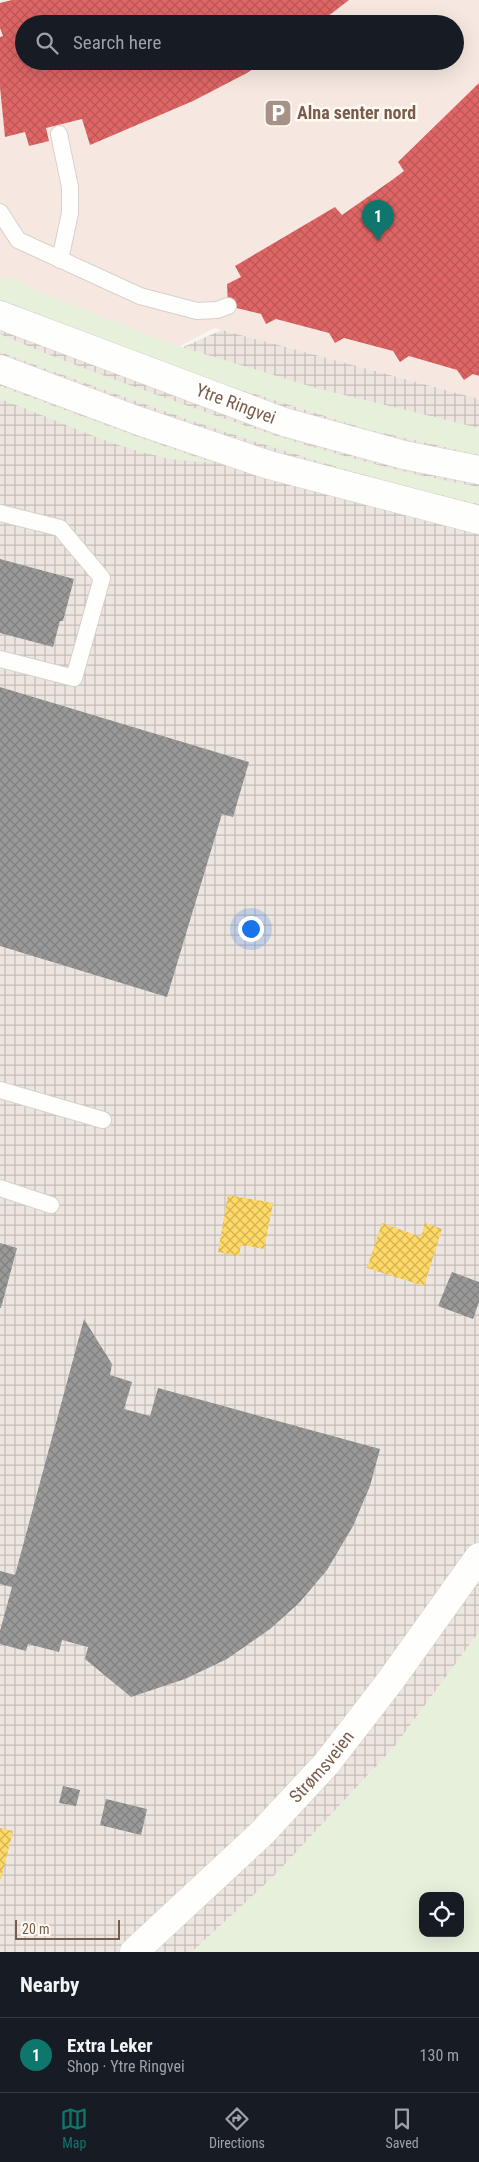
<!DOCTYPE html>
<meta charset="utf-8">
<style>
:root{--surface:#171b24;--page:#20242c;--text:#f1f3f6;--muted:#9ea1a6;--line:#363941;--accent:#0f766e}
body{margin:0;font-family:"Roboto Condensed",sans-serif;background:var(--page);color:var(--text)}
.controls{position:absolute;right:15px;bottom:15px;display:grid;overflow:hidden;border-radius:10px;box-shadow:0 5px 20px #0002}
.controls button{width:45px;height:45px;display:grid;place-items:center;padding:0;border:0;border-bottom:1px solid var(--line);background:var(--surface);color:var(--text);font:25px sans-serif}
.scale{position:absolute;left:15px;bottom:12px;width:105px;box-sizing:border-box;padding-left:5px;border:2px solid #7a5c4d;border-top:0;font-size:14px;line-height:18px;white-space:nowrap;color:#7a5c4d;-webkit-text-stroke:4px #fffaf3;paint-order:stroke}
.you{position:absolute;left:250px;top:928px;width:18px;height:18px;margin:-12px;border:4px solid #fff;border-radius:50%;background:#1a73e8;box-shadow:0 0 0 8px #1a73e833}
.badge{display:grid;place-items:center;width:32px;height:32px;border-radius:50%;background:var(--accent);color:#fff;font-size:16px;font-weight:700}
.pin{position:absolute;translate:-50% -41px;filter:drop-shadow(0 1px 2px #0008)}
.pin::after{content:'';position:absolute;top:26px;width:18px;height:15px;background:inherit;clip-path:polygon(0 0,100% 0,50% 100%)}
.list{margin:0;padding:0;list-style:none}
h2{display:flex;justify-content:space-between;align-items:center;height:65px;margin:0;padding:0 20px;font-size:21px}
h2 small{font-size:16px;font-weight:400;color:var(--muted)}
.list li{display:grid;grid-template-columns:32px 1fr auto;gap:15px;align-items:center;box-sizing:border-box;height:75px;padding:0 20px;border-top:1px solid var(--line)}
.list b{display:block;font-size:19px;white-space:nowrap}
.list p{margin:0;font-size:16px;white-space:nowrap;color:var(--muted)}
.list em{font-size:16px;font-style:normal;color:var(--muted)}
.icon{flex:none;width:28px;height:28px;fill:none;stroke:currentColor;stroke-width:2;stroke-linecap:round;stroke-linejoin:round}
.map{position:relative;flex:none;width:479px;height:1952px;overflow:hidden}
.search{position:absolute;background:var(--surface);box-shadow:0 5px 20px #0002;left:15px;right:15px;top:15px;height:55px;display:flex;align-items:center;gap:12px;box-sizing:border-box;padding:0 18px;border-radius:28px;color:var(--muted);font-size:19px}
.sheet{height:140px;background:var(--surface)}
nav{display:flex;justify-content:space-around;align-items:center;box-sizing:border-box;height:70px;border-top:1px solid var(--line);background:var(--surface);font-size:14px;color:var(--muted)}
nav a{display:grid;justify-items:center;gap:2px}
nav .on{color:var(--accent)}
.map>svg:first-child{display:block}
.commercial{fill:#f6e8e1;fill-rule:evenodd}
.industrial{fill:url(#industrial-grid)}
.green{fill:#e7f0db;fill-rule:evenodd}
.homes{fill:url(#homes-cross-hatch)}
.shops{fill:url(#shops-cross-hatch)}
.industry{fill:url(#industry-cross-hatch)}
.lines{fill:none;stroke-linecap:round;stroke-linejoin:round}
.service-casing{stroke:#d7d1cb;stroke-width:18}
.secondary-casing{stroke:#d9d2cb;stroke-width:29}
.service{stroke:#fefefd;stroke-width:16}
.secondary{stroke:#fefefd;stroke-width:28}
.labels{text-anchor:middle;stroke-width:5;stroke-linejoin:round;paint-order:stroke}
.poi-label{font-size:18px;font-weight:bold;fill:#7a5c4d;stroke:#fffaf3;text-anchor:start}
.street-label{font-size:18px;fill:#7a5c4d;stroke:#fffaf3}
</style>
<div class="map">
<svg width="479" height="1952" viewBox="0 0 479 1952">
<defs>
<pattern id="industrial-grid" width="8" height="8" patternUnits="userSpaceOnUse" patternTransform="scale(1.25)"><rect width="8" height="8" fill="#ede5e0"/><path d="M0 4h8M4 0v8" fill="none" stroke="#c5bdb8"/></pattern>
<pattern id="homes-cross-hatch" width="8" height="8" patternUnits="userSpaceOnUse" patternTransform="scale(1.25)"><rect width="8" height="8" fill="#ffd966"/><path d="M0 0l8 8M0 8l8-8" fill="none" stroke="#d3b356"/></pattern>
<pattern id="shops-cross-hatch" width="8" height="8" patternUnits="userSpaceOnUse" patternTransform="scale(1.25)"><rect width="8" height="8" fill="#e06666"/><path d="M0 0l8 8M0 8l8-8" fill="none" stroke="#bb5756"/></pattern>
<pattern id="industry-cross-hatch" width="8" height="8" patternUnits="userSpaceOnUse" patternTransform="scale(1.25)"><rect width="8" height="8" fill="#999"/><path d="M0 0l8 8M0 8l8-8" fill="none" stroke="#82807f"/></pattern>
</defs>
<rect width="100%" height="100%" fill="#f9f5f0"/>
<path class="commercial" d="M0,0h479v399l-265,-71 -54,29 -160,-61zM24,24h431v37h-431z"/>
<path class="industrial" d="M0,296l160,61 62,-27 257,69v1233l-84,114 -122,131 -81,75h-192z"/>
<path class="green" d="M0,277l18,3 14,9 140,55 144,44 163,40v27l-113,-26 -137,-43 -51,-17 -178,-70z
M0,334c54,24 110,44 166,64 102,37 206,70 313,89v17c-164,-37 -321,-94 -479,-152z
M0,386l141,52 70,24c-69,2 -146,-40 -211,-63z
M479,1632v320h-287l81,-75 122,-131zM423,1896h37v37h-37z"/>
<path class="homes" d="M228,1195l45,8 -9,46 -23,-4 -2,11 -21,-4z
M382,1223l39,14 4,-14 17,6 -18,57 -57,-18z
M0,1828l13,3 -12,48h-1z"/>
<path class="shops" d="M12,0h337l-31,24h-294v37h240l-17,12 -54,28 -103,44 -8,-26 -36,9 3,13 -20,5 -4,-14 -20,5 -5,-50v-50l3,-1 -3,-8v-25z
M479,83v293l-6,-2 -9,6 -7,-10 -48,-14 -9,6 -7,-11 -49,-13 -9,5 -6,-10 -53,-14 -10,5 -5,-10 -33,-8 -1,-22 14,-7 -6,-11 100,-59 7,8 50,-35 12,-9 -6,-9z"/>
<path class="industry" d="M0,559l74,20 -11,42h-3l-7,26 -53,-14z
M0,687l249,75 -16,55 -11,-3 -55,183 -167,-51z
M0,1243l17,5 -16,60h-1z
M452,1272l27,10v20l-6,17 -35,-13z
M84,1319l28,45 -2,11 22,7 -8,27 26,7 8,-28 222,61 -10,37 -17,40 -26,44 -28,33 -29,26 -43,30 -42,20 -54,18 -46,-38 3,-12 -26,-7 -3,12 -31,-8 -2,7 -26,-7v-13l12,-44 -12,-3v-13l15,4z
M63,1786l17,4 -4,16 -17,-3z
M106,1799l41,10 -6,26 -41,-10z"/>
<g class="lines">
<defs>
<path id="service" d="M59,134l11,53v26l-10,47
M0,212l18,28 122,56 57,15 20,-1 11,-4
M0,513l60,15 42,50 -28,100 -74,-19
M0,1090l103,30
M0,1188l51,17"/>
<g id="secondary">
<path id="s1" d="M0,315l284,107 120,33 75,15"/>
<path d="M0,369l139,52 130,44 210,55"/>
<path id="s2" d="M134,1952l128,-119 65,-70 64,-83 88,-123"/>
</g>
</defs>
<use href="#service" class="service-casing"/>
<use href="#secondary" class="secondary-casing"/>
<use href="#service" class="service"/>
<use href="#secondary" class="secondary"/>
</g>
<defs>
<symbol id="parking-square" viewBox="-11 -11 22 22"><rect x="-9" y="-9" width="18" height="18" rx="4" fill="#a69286" stroke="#fffaf3"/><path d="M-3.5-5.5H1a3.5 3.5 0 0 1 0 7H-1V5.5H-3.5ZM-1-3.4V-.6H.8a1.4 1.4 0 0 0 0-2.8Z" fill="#fff"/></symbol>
</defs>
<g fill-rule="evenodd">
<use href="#parking-square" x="262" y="97" width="32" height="32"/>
</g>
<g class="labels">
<g class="poi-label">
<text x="297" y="119">Alna senter nord</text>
</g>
<g class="street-label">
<text dy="6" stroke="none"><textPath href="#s1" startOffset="252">Ytre Ringvei</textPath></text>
<text dy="6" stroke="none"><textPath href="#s2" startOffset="264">Strømsveien</textPath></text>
</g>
</g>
</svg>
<div class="controls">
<button><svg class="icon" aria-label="locate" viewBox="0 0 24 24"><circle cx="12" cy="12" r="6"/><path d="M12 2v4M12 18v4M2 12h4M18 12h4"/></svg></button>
</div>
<div class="scale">20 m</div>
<div class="you"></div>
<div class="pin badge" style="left:378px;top:241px">1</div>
<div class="search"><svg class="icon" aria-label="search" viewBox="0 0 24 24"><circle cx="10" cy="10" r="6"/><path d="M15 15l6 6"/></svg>Search here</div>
</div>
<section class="sheet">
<h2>Nearby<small></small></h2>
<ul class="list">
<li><span class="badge">1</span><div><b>Extra Leker</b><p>Shop · Ytre Ringvei</p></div><em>130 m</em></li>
</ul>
</section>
<nav>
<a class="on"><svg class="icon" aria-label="map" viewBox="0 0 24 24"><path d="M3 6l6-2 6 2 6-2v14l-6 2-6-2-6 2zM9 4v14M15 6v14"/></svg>Map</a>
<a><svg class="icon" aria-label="directions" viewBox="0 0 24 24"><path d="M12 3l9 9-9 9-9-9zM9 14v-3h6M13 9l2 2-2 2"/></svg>Directions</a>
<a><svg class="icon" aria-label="saved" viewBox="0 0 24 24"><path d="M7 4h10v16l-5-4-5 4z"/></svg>Saved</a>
</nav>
